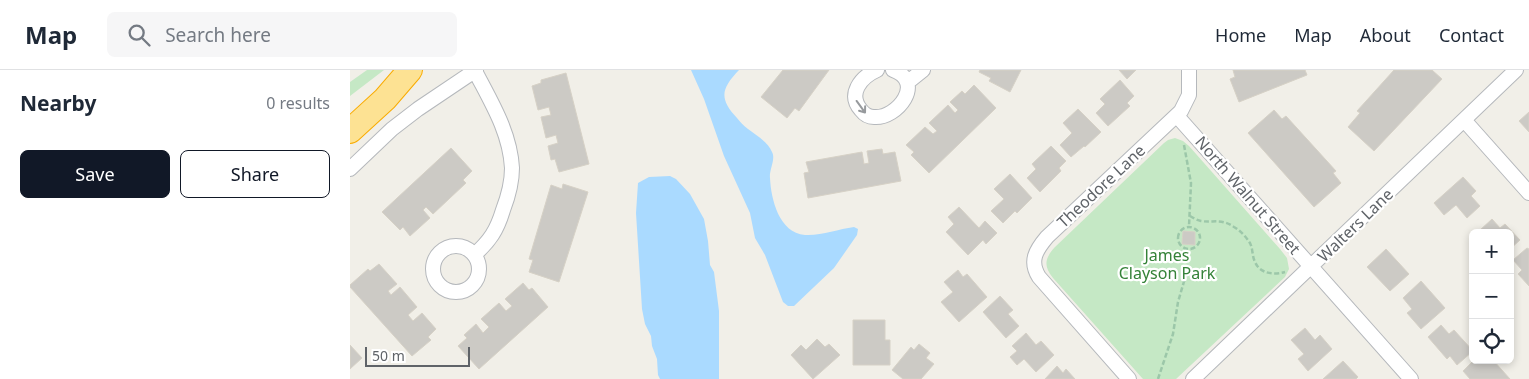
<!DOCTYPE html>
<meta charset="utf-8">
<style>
:root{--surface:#fff;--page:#f6f6f7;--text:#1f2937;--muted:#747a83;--line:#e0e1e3;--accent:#111827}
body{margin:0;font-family:"Noto Sans",sans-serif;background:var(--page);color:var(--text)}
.controls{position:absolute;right:15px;bottom:15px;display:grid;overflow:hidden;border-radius:8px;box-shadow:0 2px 8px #0003}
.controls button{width:45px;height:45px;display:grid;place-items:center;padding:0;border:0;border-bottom:1px solid var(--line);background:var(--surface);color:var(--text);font:25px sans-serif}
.scale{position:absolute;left:15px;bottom:12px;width:105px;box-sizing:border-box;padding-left:5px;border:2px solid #5f6368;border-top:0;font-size:14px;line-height:18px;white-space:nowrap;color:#5f6368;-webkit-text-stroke:4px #fff;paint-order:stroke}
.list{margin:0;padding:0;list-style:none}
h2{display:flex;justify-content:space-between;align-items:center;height:65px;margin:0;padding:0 20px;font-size:21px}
h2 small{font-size:16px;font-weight:400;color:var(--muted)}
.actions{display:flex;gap:10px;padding:15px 20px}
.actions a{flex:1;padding:11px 0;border:1px solid var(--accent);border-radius:8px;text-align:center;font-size:18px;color:var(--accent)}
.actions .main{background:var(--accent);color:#fff}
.icon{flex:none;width:28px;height:28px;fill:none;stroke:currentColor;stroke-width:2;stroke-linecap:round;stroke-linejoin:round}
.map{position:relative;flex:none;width:1179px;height:309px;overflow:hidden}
header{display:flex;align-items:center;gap:30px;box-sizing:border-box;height:70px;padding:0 25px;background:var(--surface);border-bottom:1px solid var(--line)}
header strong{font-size:24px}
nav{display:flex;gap:28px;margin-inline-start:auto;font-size:18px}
.search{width:350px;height:45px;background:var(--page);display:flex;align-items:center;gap:12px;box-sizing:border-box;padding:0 18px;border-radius:8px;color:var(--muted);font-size:19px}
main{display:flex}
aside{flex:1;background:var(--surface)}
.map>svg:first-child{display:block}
.green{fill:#c5e8c5}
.water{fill:#aadaff}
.building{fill:#cccac5;stroke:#d6d1c6}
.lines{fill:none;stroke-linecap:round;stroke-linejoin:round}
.minor-casing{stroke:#b5b8bc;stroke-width:16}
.motorway-casing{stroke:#f9ab00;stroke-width:26}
.path{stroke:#9cc7a9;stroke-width:2.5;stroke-dasharray:5 2.5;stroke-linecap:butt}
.minor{stroke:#fff;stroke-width:14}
.motorway{stroke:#fde293;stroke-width:24}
.oneway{stroke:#979a9d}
.labels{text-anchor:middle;stroke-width:4.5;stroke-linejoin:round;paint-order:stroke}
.street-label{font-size:16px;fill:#5f6368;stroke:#fff}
.park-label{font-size:16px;fill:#348238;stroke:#fff}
</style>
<header>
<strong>Map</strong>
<div class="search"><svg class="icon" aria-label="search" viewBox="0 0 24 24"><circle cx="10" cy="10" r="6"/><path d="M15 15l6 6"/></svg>Search here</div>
<nav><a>Home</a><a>Map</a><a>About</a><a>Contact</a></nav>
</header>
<main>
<aside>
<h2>Nearby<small>0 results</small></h2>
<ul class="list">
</ul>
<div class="actions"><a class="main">Save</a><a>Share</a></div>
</aside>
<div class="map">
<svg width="1179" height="309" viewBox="0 0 1179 309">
<rect width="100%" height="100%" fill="#f1efe8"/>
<path class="green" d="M17,0h17l-34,26v-14z
M825,68l8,3 6,5 91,103 7,9 2,11 -4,8 -109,102h-33l-90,-101c-10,-12 -8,-20 2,-31l109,-104 4,-3z"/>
<path class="water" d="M341,0h48c-17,18 -21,28 -2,48 3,4 6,7 11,11 8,6 20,13 24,23 4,7 -3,18 -2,26 1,21 9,55 35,57 16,1 33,-6 49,-8l4,2 -1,6 -23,33 -40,38h-6l-5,-4 -18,-47 -10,-17 -5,-25 -26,-57 -20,-57z
M320,106l6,3 14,15 14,25 4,22 2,24 4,7 5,39v68h-59l-2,-4 -1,-16 -5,-13 -1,-10 -6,-12 -3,-15 -6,-96 2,-30 11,-6z"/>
<path class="building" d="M433,0h46l-30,41 -4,-3 -8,10 -26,-21z
M630,0h41l-11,22 -21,-11 2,-3 -12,-6z
M769,0h17l-9,9z
M883,0h72l2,5 -68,27 -9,-23 5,-2z
M1044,0h38l10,9 -68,72 -26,-24 12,-14 -3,-2z
M216,3l23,91 -30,8 -4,-13 -4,1 -3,-14 10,-3 -2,-8 -10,3 -5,-21 10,-2 -2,-8 -11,3 -6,-24 9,-3v-3z
M770,10l14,16 -7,7 3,3 -22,20 -12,-13 9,-9 -5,-5z
M624,15l22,23 -67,65 -18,-18 3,-3 -8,-7 19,-18 8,7 4,-3 -8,-8 19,-18 7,8 3,-3 -8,-8 12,-11 3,3z
M728,39l23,23 -16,15 -1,-1 -13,11 -11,-12 12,-12 -9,-10z
M924,40l8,9 4,-3 50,55 -3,2 8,10 -27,24 -66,-74z
M1179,42v20l-10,-11z
M701,76l15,15 -7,7 2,3 -21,21 -13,-14 9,-9 -4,-5z
M101,78l21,23 -9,9 3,3 -33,31 -7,-7 -3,3 7,8 -20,18 -7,-9 -3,3 -18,-18z
M532,79l1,5 12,-2 6,29 -93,17 -4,-25 5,-1 -3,-10 56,-10 2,12 5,-1 -2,-12z
M660,104l22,24 -15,15 -2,-2 -12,12 -12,-12 13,-12 -10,-10z
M1113,107l13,14 -5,5 9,10 -13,12 -11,-13 -12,10 -10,-12z
M213,114l25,8 -29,90 -30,-10 4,-12 -4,-1 22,-74 11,4z
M609,137l20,21 6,-7 12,12 -11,11 -3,-4 -15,15 -22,-23 8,-8 -6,-7z
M1142,149l8,9 5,-4 15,16 -10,9v-16h-29l-2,-2z
M833,161l12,1v13l-13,-1z
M1177,178l2,1v37l-11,-12 4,-4 -9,-10z
M1036,179l23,25 -19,17 -23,-24z
M29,194l18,20 -9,7 3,4 9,-8 17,20 -9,8 5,6 9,-8 14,16 -8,8 3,3 -19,16 -62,-69v-2l18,-16 2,2z
M608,200l5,7 4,-3 20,23 -28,25 -18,-20 12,-10 -9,-10z
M1071,211l24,27 -24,21 -14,-16 5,-4 -9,-11z
M173,213l6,7 3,-2 16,19 -69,62 -21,-23 9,-8 -3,-3 12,-11 7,9 6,-6 -8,-8 18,-16 7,8 6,-5 -7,-7z
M650,226l13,14 -5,4 11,12 -13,12 -23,-26z
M503,250h32v20h5v25h-37z
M1091,255l8,9 5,-4 19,21 -16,14 -7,-9 -3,3 -19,-22z
M955,258l10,12 5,-5 12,14 -24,22 -10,-12 6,-5 -13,-14z
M676,263l10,12 5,-4 13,14 -18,17 -12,-13 -7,6 -7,-8 7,-6 -5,-5z
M467,269l8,8 4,-3 11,11 -27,24 -22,-24 10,-10 5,5z
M569,274l11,9 -4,5 8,6 -13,15h-18l-11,-9 19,-23 3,3z
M0,275l12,13 -12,11z
M1124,290h19l17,19h-40l-7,-8z
M993,291l15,16 -2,2h-33z
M707,296l6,7 3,-4 9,10h-30z"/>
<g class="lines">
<defs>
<path id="minor" d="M527,0c-16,7 -30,24 -16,40 3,4 8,7 13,7 23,2 52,-35 19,-47
M558,12l15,-12
M827,46l234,263
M1114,50l65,73
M0,99l42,-40 26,-20 58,-39
M83 199a23 23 0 1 1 46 0a23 23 0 1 1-46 0Z
M124,185c16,-14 23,-25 29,-45 5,-13 9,-28 9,-42 -2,-36 -21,-66 -37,-97
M779,309l-90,-102c-10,-16 -3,-27 8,-40l134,-126 8,-16v-25
M843,309l323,-309"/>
<path id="motorway" d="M0,61l35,-32 25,-29"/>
</defs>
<use href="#minor" class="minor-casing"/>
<use href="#motorway" class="motorway-casing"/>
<path class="path" d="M834,75l7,38 -2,43
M840,146c3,2 7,4 11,5 12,2 20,-3 33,6 7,4 12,10 16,16 3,6 2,13 5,19 5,12 19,13 30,10
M828 168a11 11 0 1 1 22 0a11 11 0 1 1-22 0Z
M808,309l15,-45 5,-32 7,-24 3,-28"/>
<use href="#minor" class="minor"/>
<use href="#motorway" class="motorway"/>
</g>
<defs><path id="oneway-shaft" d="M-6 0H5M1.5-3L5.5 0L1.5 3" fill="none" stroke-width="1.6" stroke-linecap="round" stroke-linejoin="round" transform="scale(1.25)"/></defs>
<use class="oneway" href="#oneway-shaft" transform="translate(511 37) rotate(54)"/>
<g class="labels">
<g class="street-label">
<text transform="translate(751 116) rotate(-43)" y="6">Theodore Lane</text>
<text transform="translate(898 125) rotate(49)" y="6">North Walnut Street</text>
<text transform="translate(1005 155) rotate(-44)" y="6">Walters Lane</text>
</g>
<g class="park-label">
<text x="817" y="191">James<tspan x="817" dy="18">Clayson Park</tspan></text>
</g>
</g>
</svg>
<div class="controls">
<button>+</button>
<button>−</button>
<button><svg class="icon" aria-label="locate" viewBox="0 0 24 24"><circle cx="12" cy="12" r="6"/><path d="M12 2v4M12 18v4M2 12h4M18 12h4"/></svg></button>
</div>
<div class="scale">50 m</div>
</div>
</main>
